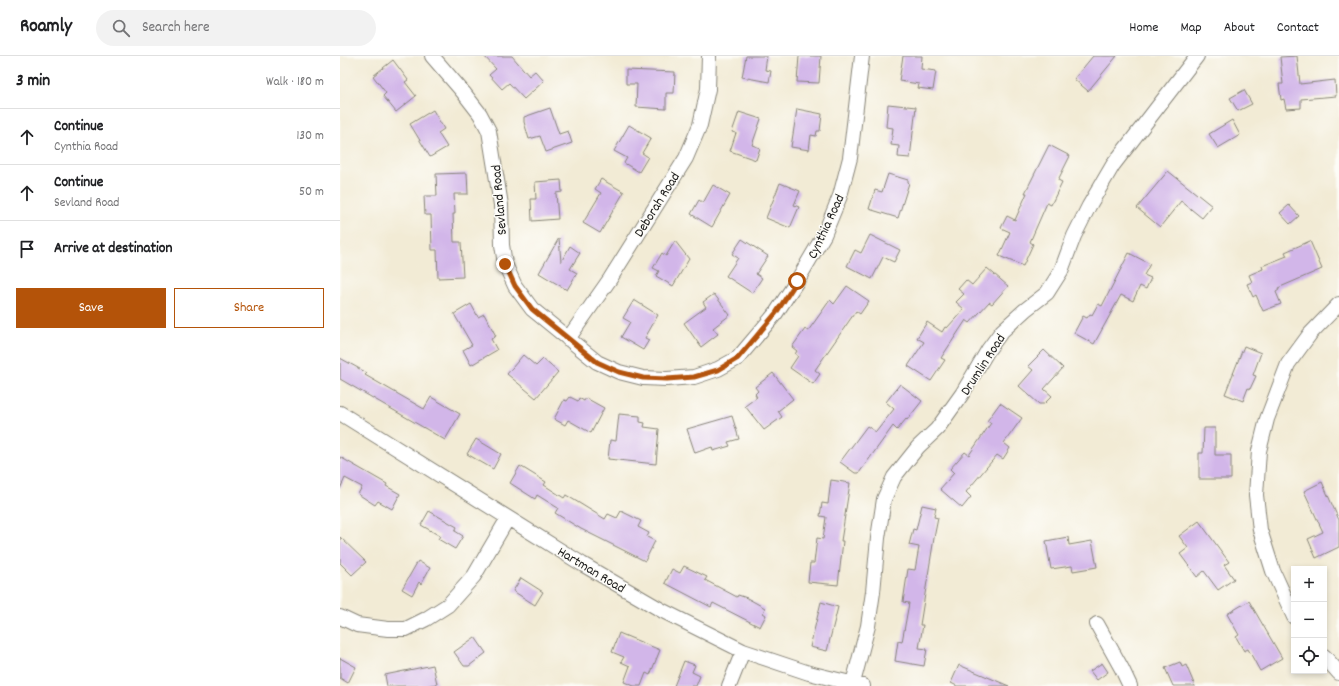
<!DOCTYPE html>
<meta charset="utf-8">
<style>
:root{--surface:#fff;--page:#f2f2f2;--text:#202124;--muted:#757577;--line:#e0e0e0;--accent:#b45309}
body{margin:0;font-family:Dekko,sans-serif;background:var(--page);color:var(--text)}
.controls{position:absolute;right:12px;bottom:12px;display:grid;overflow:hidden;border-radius:0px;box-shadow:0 2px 6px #0003}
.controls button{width:36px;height:36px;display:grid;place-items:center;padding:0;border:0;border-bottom:1px solid var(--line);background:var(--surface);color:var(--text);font:20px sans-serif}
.stop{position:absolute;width:12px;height:12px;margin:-9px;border:3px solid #b45309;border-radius:50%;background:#fff}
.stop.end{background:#b45309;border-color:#fff;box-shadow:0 1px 4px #0008}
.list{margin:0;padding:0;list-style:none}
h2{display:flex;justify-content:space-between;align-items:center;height:52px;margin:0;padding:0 16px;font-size:17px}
h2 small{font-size:13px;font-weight:400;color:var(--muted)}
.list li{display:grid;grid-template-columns:26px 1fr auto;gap:12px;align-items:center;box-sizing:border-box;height:56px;padding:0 16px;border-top:1px solid var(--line)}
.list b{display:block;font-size:15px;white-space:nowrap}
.list p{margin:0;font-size:13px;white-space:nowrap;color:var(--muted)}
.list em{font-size:13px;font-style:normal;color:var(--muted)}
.actions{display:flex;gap:8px;padding:12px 16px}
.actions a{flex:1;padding:9px 0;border:1px solid var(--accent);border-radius:0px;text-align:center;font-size:14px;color:var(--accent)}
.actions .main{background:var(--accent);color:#fff}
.icon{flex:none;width:22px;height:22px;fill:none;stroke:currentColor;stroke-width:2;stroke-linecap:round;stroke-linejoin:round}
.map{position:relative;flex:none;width:999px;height:630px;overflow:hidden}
header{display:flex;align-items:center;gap:24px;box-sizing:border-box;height:56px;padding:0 20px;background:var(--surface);border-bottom:1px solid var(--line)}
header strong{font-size:19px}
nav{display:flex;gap:22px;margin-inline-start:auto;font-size:14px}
.search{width:280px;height:36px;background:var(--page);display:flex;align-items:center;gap:10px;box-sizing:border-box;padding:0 14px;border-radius:22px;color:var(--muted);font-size:15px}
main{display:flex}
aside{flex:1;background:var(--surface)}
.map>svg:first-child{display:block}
.building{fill:#d2b6e9}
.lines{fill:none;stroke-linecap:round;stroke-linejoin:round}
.minor-casing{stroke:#878478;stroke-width:16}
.minor{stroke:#fff;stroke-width:14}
.route{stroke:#b45309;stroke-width:5}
.labels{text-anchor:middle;stroke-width:3;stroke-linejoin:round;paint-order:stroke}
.street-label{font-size:14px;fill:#1c1c1c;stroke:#fdfcf7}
</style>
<header>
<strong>Roamly</strong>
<div class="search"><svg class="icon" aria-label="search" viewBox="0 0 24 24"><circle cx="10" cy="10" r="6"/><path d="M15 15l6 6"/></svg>Search here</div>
<nav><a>Home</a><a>Map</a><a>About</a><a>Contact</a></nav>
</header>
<main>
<aside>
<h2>3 min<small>Walk · 180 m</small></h2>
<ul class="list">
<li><svg class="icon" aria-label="ahead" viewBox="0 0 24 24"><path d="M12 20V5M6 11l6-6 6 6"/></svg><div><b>Continue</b><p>Cynthia Road</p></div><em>130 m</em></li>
<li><svg class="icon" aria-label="ahead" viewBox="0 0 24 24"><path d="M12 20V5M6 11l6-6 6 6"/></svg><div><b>Continue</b><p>Sevland Road</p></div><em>50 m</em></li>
<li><svg class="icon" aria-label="arrive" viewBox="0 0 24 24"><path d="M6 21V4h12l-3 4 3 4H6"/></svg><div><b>Arrive at destination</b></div></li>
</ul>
<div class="actions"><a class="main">Save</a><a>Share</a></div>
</aside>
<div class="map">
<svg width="999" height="630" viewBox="0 0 999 630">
<rect width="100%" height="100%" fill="#fdfcf7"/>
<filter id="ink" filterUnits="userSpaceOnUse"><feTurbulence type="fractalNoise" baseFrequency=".025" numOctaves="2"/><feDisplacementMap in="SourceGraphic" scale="8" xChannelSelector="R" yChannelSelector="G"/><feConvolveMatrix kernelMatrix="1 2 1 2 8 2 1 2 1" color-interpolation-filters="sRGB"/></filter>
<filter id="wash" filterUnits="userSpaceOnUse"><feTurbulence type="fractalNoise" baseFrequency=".012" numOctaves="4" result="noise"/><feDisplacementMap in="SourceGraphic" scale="16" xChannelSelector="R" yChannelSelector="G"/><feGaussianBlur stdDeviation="0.9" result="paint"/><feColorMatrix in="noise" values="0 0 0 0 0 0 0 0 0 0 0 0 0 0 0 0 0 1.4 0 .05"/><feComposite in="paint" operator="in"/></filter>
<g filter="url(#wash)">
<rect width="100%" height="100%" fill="#f2ebd5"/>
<g id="blocks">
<path class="building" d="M144,0h28l17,20 6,-5 9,10 -20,18 -15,-16 -7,6 -13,-14 7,-6z
M406,0h21l-2,14 6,1 -2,11 -27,-5z
M459,0h22l-2,27 -22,-1z
M563,0h19l-1,13 15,2 -3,19 -15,-2 1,-4 -20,-3z
M753,0h24l-29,35 -14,-12z
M957,0l3,28 35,-4 1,16 -35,3v9l-15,1 -2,-10 -3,1 -2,-16h4l-3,-27z
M53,4l15,20 -3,2 11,14 -20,16 -13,-16 3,-3 -13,-17z
M286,14l49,2 -1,21h-8v16l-30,-2 1,-23h-11z
M904,34l8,14 -14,7 -8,-13z
M548,48l28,3 -6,51 -12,-1 1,-11 -8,-1 2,-17 -7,-1z
M210,52l9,26 9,-3 4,12 -26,9 -6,-16 -11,3 -5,-17v-5z
M457,53l25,5 -2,17h-3l-1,5 -5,-1 -2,15 -18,-3z
M93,54l11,19 -6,4 9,14 -17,10 -20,-33z
M399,56l22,7 -9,26 8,3 -4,12 -26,-9 6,-18 -4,-1z
M892,64l8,15 -22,13 -9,-14z
M289,69l22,13 -9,15 6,4 -9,15 -15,-9 3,-5 -13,-7z
M709,89l21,11 -12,24 4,2 -11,23 -4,-2 -17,39 3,2 -10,22 -24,-10 11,-24 -9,-4 6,-12 8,4 12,-27h-2z
M828,115l44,35 -10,12 -21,-17 -21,26 -23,-19z
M127,117l1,21h-14l1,20h-2l1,28h7l2,35 -25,1 -1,-28h-5l-1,-35h-6l-1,-19h13l-1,-22z
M548,118l20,6v2l1,1 -11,35 -29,-9 6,-19 7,2z
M261,123l23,13 -24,41 -17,-10 18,-30 -6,-4z
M221,124l1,12 -6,1 2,26 -26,2 -1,-22h5l-1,-17z
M440,127l20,8 -6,14 5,2 -9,21 -24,-10z
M373,129l17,10 -18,32 -21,-13 8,-14 4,3z
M949,149l10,11 -9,8 -10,-11z
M530,179l30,15 -6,12 -11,-5 -11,22 -25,-13 8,-16 6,3z
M219,182l2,24 9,-16 10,7 -10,16 7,4 -10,17 -28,-17z
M402,183l26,17 -12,18 6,4 -10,15 -26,-17 12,-18 -6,-4z
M335,185l14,18 -16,27 -17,-10 3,-5 -6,-3 9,-15 4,3z
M970,185l12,28 -44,19 1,2 -3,2 5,12 -18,7 -7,-16 -3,2 -6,-13 5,-2 -3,-7 14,-6 -1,-3 25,-10 -2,-4z
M789,197l21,11 -6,11 7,3 -5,11 -6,-3 -7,15 -12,-6 -27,49 -20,-11 9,-17 4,2 3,-4 2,1 6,-11 4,2z
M647,212l21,18 -16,18 -3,-2 -19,21 -4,-3 -25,38 4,2 -14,21 -23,-15 16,-24 -7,-4 10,-16 15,10 3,-5 2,1 17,-19 -8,-7 8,-8 -6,-5 8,-9 6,5z
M507,230l22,15 -9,13 -4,-3 -41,59 5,4 -7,10 -23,-16 8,-12 -3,-2 2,-3 -5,-4 13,-18 3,2 22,-31 4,4z
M374,238l16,21 -17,13 5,6 -17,13 -17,-24 22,-16 -3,-5z
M294,244l24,15 -13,23 4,2 -6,10 -22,-13 9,-15 -7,-4z
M131,248l7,13 6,-3 12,22 -5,3 6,11 -26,15 -8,-15 9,-5 -18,-31z
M904,290l17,7 -8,22 3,1 -6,13 -2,-1 -5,13 -18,-7z
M704,294l19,18 -19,21 8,7 -8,8h-5l-20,-18 14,-16 -5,-4z
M183,299l13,11 7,-7 15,13 -22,26 -29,-24z
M0,302l27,15 -2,2 59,34 7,-12 29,17 -15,26 -105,-61z
M433,317l20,26 -15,12 4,6 -18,13 -19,-24 12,-9 -2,-3 3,-3 -3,-4z
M560,328l22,17 -15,19 -1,-1 -9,11 -4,-4 -34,47h-4l-15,-11 27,-36 9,6 18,-23 -8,-7z
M230,341l8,4 1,-3 5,3 2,-3 18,10 -13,25 -23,-13 -3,5 -11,-6 10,-19 3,1z
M660,347l22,15 -18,25 6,5 -7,11 -6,-4 -31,37 5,5 -9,11 -22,-19 14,-16 -4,-4 15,-17 4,3 22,-32 -4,-2z
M279,358l21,2v6l5,1 -1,4 15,2 -3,35 -48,-5 2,-19 6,1z
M392,360l7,23 -11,3 2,4 -17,5 -1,-4 -17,6 -8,-24z
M864,372h11v27h16v24h-32v-26h4z
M136,383l25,15 -8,15 -26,-15z
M0,401l47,27 -1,2 14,8 -8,15 -14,-8 -3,4 -17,-11 4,-7 -17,-9 -5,11z
M180,410l26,16 -2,3 20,13 2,-3 39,24 3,-5 9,4 4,-7 20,10 -3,6 11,6 -2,4 8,4 -10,20 -64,-32 -26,-16 3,-5 -21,-13 -2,4 -25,-16z
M491,424l19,3 -9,58h2l-5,44 -30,-3 2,-19h4l3,-25 6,1 3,-22 -6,-1 2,-13 6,1z
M982,426l17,38v27l-23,11 -8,-19 15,-7 -19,-41z
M582,449l14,3 -2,9 4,1 -4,20 -14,87h3l-4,23 8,1 -3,17 -29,-5 3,-20 4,1 7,-39 -6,-1 5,-33 7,1 4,-23 -10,-2 4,-16 3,1z
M89,455l28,16 -2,4 8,5 -8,13 -17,-10 2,-3 -19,-11z
M859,465l30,41 -5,3 10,14 -16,11 -14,-19 -7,6 -17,-23 8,-6 -9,-12z
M0,481l26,25 -14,13 -12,-12z
M728,481l1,8 23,-4 5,26 -24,4 -1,-5 -21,3 -5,-28z
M78,505l12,7 -9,16 -2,-2 -7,13 -10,-6z
M344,510l23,11 -2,3 32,17 1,-2 9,3 18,10 -2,5 3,2 -6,12 -47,-24 -2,4 -46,-24 7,-14 8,4z
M181,522l22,14 -8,13 -22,-14z
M909,545l33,57 -22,13 -12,-22 -4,2 -8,-14 3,-2 -12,-21z
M481,546l17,5 -11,44 -17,-4z
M279,577l41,17 -10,25 -4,-2 -5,13h-7l-10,-4 6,-16 -9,-4 3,-5 -12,-5z
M135,581l11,16 -17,13h-5l-10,-14z
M0,602l16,9 -8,16 -8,-5z
M344,605l11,4 -3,7 8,4 -4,10h-22z
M840,606l2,5 4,-2 9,21h-22l-8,-18z
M762,607l6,9 -11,8 -7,-9z
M93,609l4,19 -12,2h-38l-2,-11z
M619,609l50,21h-52l-6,-3z"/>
</g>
</g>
<g filter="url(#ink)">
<use href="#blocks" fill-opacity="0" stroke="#878478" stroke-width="1"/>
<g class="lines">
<defs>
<path id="minor" d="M92,0l31,36 17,22 9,17 12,74 1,40 3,19 10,22 17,23 65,53 22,10 24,6 24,1 27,-2 24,-8 20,-11 38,-45 21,-32 27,-46 16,-39 10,-38 12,-102
M228,283l42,-60 76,-121 14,-33 8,-36 1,-33
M0,357l242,151 81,47 80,40 66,22 54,13
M0,561l17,8 31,4h18l20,-10 22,-14 26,-29 34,-58
M954,561l-21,-46 -13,-41 -4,-35 3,-44 8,-32 21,-55 22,-30 29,-30
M757,568l25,45 8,17
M984,600l15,17
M513,627l15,-57 5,-34 5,-54 6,-39 10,-22 24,-30 19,-18 25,-35 26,-44 14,-19 23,-21 22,-17 14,-22 13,-35 15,-30 24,-41 84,-109
M389,630l14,-35"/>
</defs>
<use href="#minor" class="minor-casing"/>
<use href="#minor" class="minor"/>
</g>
</g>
<g class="lines" filter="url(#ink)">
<path class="route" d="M165,208l10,22 17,23 65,53 22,10 24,6 24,1 27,-2 24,-7 20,-12 38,-45 21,-32"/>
</g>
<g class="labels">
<g class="street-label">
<text transform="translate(158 144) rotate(-95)" y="5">Sevland Road</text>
<text transform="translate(316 148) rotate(-58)" y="5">Deborah Road</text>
<text transform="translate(485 170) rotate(-65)" y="5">Cynthia Road</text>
<text transform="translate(642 308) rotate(-57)" y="5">Drumlin Road</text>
<text transform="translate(252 513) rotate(31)" y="5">Hartman Road</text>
</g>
</g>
</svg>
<div class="controls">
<button>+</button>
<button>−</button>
<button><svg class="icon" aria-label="locate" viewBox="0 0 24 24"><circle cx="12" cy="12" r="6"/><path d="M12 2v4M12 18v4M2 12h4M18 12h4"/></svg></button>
</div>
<div class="stop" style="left:457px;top:225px"></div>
<div class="stop end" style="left:165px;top:208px"></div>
</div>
</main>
